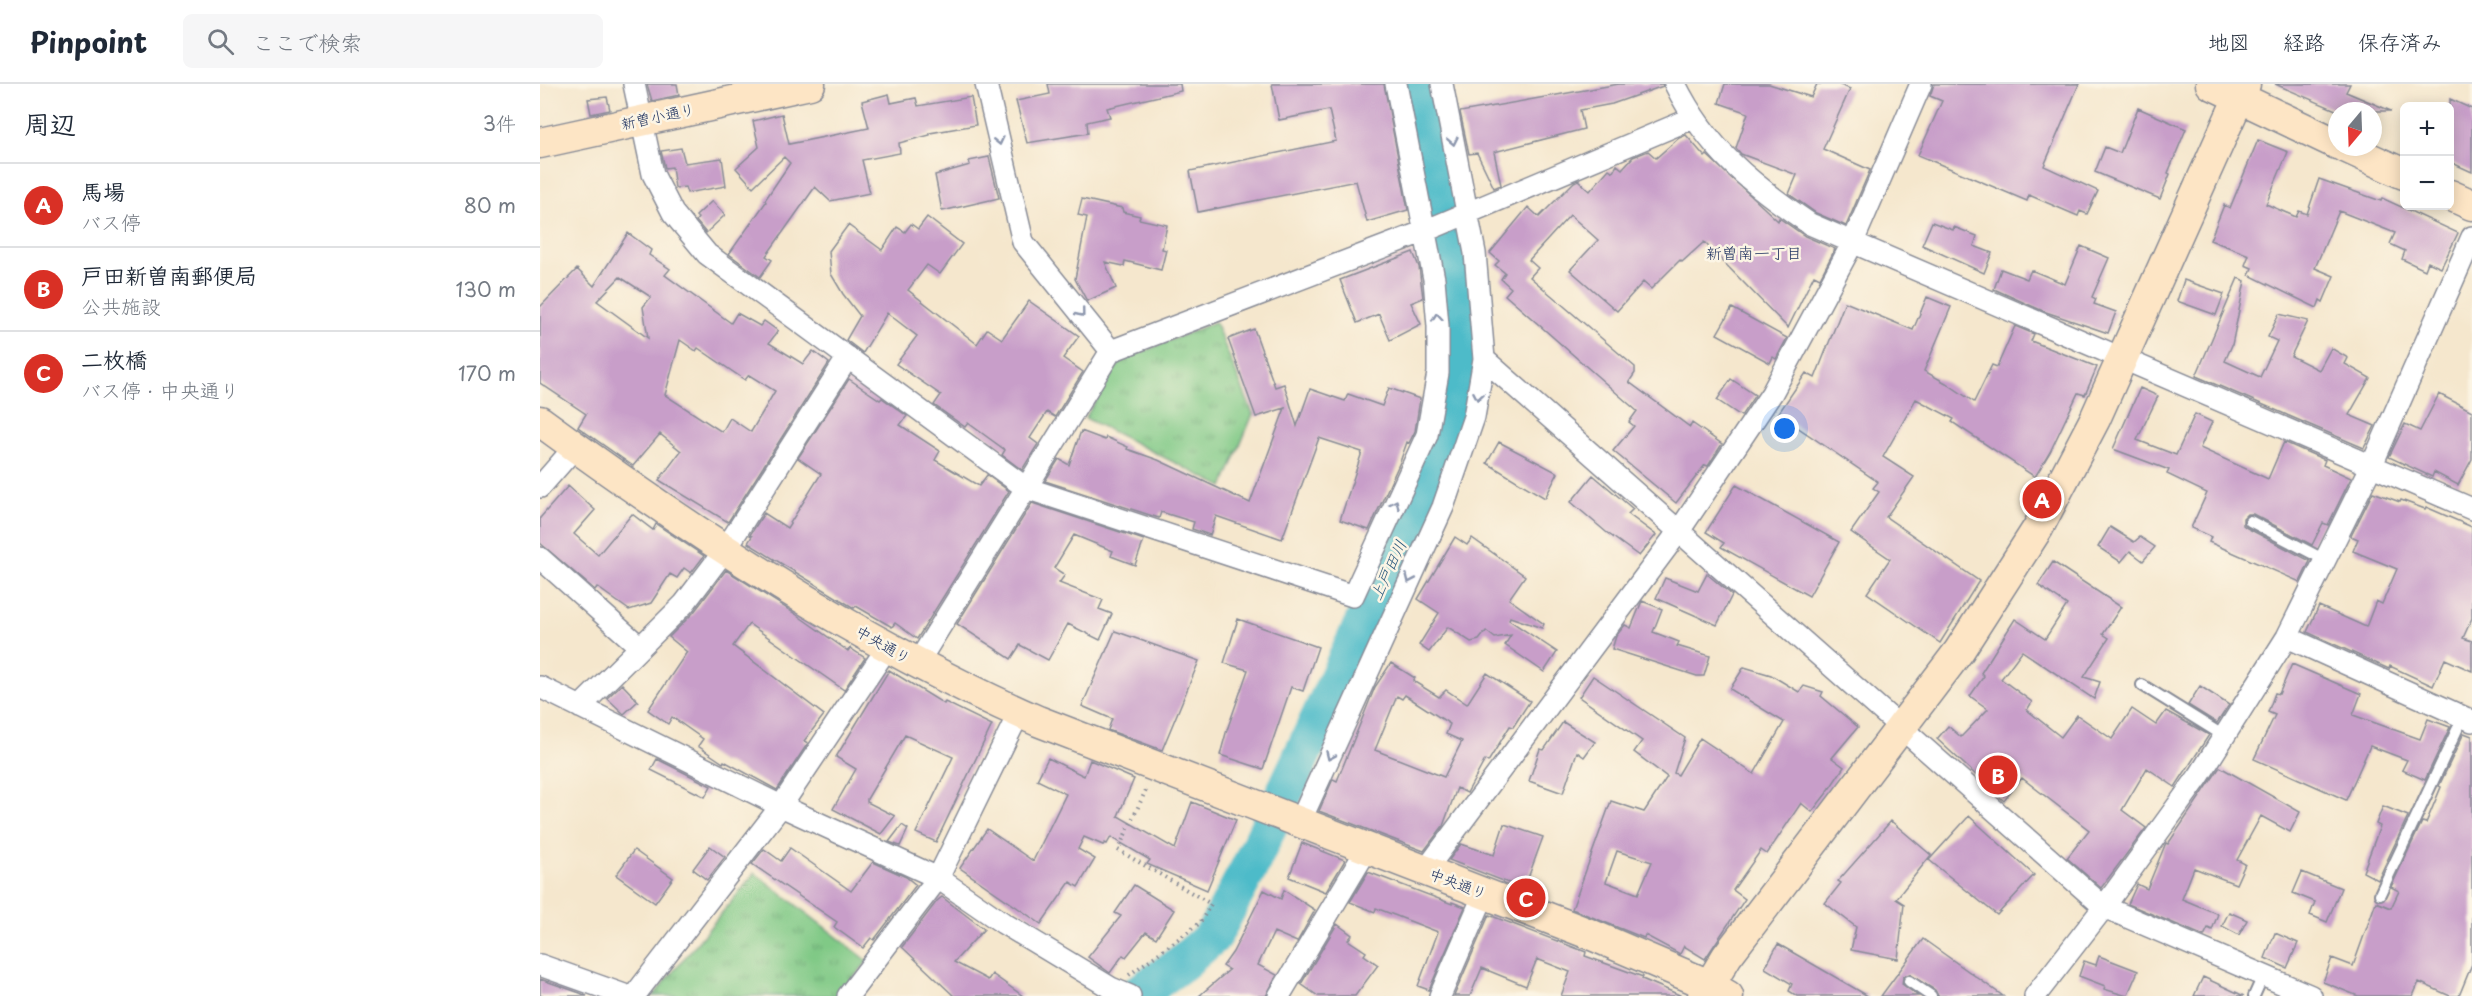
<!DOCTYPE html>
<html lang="ja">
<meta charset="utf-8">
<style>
:root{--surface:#fff;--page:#f6f6f7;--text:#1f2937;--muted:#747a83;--line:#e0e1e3;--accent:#d93025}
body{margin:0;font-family:"Playpen Sans","Klee One",sans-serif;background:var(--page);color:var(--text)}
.controls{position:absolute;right:18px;top:18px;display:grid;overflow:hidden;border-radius:9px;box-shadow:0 3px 15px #0003}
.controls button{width:54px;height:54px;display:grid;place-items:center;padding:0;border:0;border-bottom:2px solid var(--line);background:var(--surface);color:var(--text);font:30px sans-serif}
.compass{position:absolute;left:1788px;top:18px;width:54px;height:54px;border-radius:50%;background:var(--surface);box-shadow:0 3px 15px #0003;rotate:199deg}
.you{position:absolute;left:1245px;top:345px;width:21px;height:21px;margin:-15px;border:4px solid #fff;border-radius:50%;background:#1a73e8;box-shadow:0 0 0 9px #1a73e833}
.badge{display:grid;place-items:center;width:39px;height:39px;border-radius:50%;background:var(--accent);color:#fff;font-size:20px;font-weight:700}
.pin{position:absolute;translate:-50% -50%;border:3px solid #fff;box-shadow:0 2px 6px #0006}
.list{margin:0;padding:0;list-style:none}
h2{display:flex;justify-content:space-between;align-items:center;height:78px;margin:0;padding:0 24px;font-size:26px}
h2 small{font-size:20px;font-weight:400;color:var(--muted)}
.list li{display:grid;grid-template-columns:39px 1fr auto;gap:18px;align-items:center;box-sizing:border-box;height:84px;padding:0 24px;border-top:2px solid var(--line)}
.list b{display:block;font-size:22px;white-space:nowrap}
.list p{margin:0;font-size:20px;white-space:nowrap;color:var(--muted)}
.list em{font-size:20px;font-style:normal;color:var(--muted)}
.icon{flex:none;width:33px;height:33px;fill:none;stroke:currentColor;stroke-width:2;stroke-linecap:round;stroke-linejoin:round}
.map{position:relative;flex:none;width:1932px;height:912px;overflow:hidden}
header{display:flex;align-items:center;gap:36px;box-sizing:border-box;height:84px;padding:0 30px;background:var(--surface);border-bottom:2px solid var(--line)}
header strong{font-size:28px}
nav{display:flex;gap:33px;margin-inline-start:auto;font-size:21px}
.search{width:420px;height:54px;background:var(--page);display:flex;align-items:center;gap:15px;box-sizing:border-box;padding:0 21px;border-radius:9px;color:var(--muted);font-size:22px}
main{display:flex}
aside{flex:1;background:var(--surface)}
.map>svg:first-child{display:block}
.park{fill:url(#park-tufts);stroke:#4e7c72;stroke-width:1.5}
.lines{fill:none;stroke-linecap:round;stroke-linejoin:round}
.river{stroke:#4ebbc9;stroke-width:38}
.building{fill:#c89ec9;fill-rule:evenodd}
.lane-casing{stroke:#888b96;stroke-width:14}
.street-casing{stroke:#888b96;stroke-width:24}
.secondary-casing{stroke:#888b96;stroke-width:33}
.path{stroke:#888b96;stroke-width:4;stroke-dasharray:1.5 4.5;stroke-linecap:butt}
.lane{stroke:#fff;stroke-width:10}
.street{stroke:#fff;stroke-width:21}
.secondary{stroke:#fde5c5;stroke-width:30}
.oneway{stroke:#8d97ae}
.labels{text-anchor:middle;stroke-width:5;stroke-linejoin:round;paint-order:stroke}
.street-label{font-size:15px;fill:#1b2f5e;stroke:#fcf5e5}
.neighbourhood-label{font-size:16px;fill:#1b2f5e;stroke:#fcf5e5}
.water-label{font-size:16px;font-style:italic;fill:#2a597e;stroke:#fcf5e5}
</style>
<header>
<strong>Pinpoint</strong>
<div class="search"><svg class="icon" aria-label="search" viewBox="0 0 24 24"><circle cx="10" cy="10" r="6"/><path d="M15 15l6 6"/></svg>ここで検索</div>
<nav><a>地図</a><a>経路</a><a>保存済み</a></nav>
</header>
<main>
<aside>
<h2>周辺<small>3件</small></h2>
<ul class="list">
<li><span class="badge">A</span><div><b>馬場</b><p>バス停</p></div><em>80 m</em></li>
<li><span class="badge">B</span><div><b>戸田新曽南郵便局</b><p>公共施設</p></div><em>130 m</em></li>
<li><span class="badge">C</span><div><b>二枚橋</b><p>バス停 · 中央通り</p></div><em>170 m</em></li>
</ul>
</aside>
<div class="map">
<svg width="1932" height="912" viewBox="0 0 1932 912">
<defs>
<pattern id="park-tufts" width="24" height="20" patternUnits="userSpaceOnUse" patternTransform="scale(1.5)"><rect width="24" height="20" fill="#80c986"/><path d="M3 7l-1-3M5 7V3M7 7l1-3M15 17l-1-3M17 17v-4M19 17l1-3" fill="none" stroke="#68a471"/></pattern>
</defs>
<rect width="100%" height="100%" fill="#fcf5e5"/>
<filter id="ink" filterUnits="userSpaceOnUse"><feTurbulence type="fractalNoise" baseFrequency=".0167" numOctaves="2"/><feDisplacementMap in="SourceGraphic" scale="12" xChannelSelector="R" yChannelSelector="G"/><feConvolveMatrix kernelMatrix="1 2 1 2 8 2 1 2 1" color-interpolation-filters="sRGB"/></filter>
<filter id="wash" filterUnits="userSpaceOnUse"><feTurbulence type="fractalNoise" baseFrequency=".008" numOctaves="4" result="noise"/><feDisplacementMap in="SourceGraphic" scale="24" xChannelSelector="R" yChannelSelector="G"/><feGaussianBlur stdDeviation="1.35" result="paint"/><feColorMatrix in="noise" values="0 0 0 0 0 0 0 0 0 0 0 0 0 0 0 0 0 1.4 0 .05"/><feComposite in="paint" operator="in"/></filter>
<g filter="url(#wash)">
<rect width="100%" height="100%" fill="#f5e7cd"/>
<path class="park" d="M675,238l38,92 -30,73 -138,-69 35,-57z
M215,789l113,88 -30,35h-185z"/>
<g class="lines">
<path class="river" d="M595,912l47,-33 31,-27 36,-68 49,-104 147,-319 13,-75 3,-37 -4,-52 -39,-197"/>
</g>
<g id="blocks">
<path class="building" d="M107,0h30l2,11 -27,6z
M508,0h132l1,7 -74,17 3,9 -23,5 1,11 -61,10 -11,-42 34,-7z
M732,0h112l24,126 -41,12 -11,-41 -158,31 -8,-41 146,-30 -7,-31 -50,10z
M1079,0h43l1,2 -51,18 -32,6 4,19 -90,23 7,33 -7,3 -17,-35 -8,1 -9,-42z
M1185,0h44l42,13 6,-13h21l12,5 -27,60 47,21 -24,56 -30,-13 -27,-19 8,-19 -56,-21 -5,-6 12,-35 -29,-10z
M1394,0h145l-35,82 54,25 -11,23 -7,-3 -2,5 -49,-21 -2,6 -109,-46 24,-54 -12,-5z
M1735,0h75l-4,8 45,19h-53z
M349,10l2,9 25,-5 2,8 53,-9 5,28 -46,8v2l-31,8 1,10 -38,7 8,33 -40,8 -15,-14 -49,69 6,4 -12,17 -31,-23 37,-52 -1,-2 25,-37 -6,-6 -31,30 -17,-19 23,-21 -6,-26 29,-7 7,30 80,-16 -7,-27z
M67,13l3,13 -19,4 -3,-15z
M1910,15l22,10v63l-22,-10z
M1598,24l48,21 -18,44 2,1 -10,25 -65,-27 10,-25 15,6z
M1146,51l19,22 2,-2 71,66 1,-3 26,18 30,13 -15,29 -6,-3 -26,53 -84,-86 -22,20 -2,-2 -29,29 -8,-7 -26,29 -47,-41 28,-30 -28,-25 -41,45 9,8 -8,9 105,90v6l-6,9 61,45 2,-4 30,21 -14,22 -3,-1 -29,38 -63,-52 21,-25 -5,-4 8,-11 -132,-116 6,-7 -10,-9 4,-6 -10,-8 4,-4 -9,-8 38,-46 11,10 35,-35 4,-2 12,11 19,-22 4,3 4,-7 5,4 11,-12 15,-6 8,7 23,-20z
M1718,56l30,12 -22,52 30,13 3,-6 8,3 12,-35 62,22 1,-3 76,35 -17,35 -13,-6 -3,8 -23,-11 3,-8 -15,-7 5,-11 -56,-22 -24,57 19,8 -11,26 -3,-2 -3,8 -68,-33 3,-7 -7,-3 4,-10 -39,-15 14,-35 6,3z
M141,64l4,15 37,-5 4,28 -39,7 -2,-6 -10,1 -3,-21 -7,1 -4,-17z
M449,73l10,41 -57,13 -7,-36 35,-10 -1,-4z
M542,115l40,9 1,4 17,4 -1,3 28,6 -5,24 4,1 -5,20 -36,-9 -1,5 -19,-4 11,26 -29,13 -12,-22 12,-62 -9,-2z
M172,117l13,14 -19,18 -10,-12 2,-3 -2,-2z
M387,133l35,27 -22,30 -13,-9 -19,25 69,54 10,-15 15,10 27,-38 50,35 -16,22 20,14 -28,45 -8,-5 -17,26 8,6 -16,26 -20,-15 3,-5 -37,-27 -3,4 -31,-22 7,-10 -45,-31 21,-28 -30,-23 -24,40 -17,-13 14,-24 -17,-22 -12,-20 -2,-23 19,-26 34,25 15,-23 8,5 6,-8 7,5z
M1392,138l21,8 1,-3 23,9 -3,10 18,7 -8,20 -62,-28z
M88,149l23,17 -2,5 21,14 -5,6 66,48 6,-10 23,13 4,-5 14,10 -9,12 34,21 10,-13 16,12 -101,159 -69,-42 22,-29 -21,-17 -27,32 -55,-39 8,-13 -46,-31v-76l37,-38 17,17zM80,193l31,20 -8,10 5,31 -51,-37zM140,256l16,11 2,-3 47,32 4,-5 26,16 -24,41 -21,-14 -8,14 -57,-37z
M1541,162l28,12 -17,39 4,2 -2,5 22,8 -8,21 -65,-22 -49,-22 7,-20 26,10 4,-9 34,14z
M873,168l6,15 4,31 -12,5 10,21 -31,16 -11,-26 -22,9 -17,-43z
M1698,194l7,3 -13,64 -7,16 35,16 17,-36 -9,-4 11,-23 29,7 -17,35 28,14 12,-22 17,10 -3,6 25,14 -21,37 26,11 -11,22 -168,-72z
M1644,196l40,14 -8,21 -39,-14z
M1387,213l24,10 -27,64 22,12 28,19 18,-37 5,2 18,-41 19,8 -3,7 66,26 -12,28 -7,-2 -28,59 -15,25 -83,-55 2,-3 -38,-20 -33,58 31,20 -28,40 93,64 -39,62 -73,-50 23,-34 -39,-27 28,-40 -6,-4 5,-6 -100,-68 28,-41 9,5 30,-76 68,28z
M1192,224l55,30 -11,21 -3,-2 -3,6 -53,-29z
M714,245l21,58 9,-3 13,42 13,-37 35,12 3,-7 34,12 7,-18 31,11 -5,32 -6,12 -2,-1 -7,20 -31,68 -29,-10 22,-68 -43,-14 -37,101 -66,-23 -6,19 -18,-6 2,-7 -33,-10 -2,6 -114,-37 14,-22 10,6 12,-34 24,9 1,-3 22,10 -1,2 31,11 92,43 35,-95 -29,9 -28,-78z
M309,295l31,21 2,-2 25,18 -7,9 40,26 -5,9 44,26 8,-11 22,16 -92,148 -22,-16 -3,4 -36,-21 -2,2 -106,-65 4,-7 -2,-1 14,-22 23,15 34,-54 -23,-16z
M1191,295l24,16 -14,21 -24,-16z
M1600,304l18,8 -21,44 39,15 19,-41 17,8 -12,26 68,31 16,-37 41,18 -2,5 28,13 -23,47 -5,-2 -11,22 -59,-31h-6l-4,4v7l4,3 63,33 -10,21 -91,-40 2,-5 -20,-9 16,-35 -40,-19 2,-4 -56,-21z
M1899,310l33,17v48l-14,26 -24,-13 -2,5 -43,-20 16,-33 15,7z
M959,358l59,31 -13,25 -58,-35z
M1053,391l40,34 -5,5 28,21 -17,21 -33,-24 -35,-30z
M1196,401l103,57 -30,54 -88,-49 3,-4 -18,-11z
M28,402l27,24 -21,24 24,21 34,-41 21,16 3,-6 48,32 -13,17 -7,-5 -7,10 -7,-4 -19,29 -22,7 -32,-23 -2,3 -55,-47v-25z
M1833,408l27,10 1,-2 24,9 1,-2 46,20v91l-9,20 9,3v30l-27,-12 -12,27 -43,-20 -1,3 -82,-37 12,-26 47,21 10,-26 6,3 15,-35 -44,-18 5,-12 -7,-3z
M492,419l112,37 -9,25 -24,-9 2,-5 -39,-16 -20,33 11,7 -6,8 44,17 -4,9 13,5 -12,26 -32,-16 -20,36 -28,-15 -9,14 -54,-35z
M1570,443l24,15 6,-5 15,10 -12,14 -13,-10 -9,11 -23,-15z
M915,453l12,8 5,-7 53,38 -16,23 35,25 -2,4 -32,-11 -1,3 48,32 -13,20 -39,-27 6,-10 -16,3 -9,-7 -7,9 -8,2 -23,-15 -19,25 -10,-7 20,-32 -21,-14z
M1513,478l68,45 -18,27 6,4 -25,39 16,5 -6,17 -72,-48 -21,28 31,23 -5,8 34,27 16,-22 35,24 20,-30 24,16 10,-14 43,24 -34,52 -28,-19 -25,42 24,18 -45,60 -34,-30 22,-28 -67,-52 -18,23 -67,-62 11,-13 13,11 27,-28 -18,-13 14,-20 -3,-3 34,-54 30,20 22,-34 -29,-20z
M186,486l68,43 54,38 2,-3 15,10 -21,32 -95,-66 -16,22 91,69 -20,26 4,2 -31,47 -53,-29 -1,2 -25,-17 5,-7 -31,-22 -4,7 -20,-14 39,-58 -18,-15 25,-25z
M1167,490l25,21 -15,30 -61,-27 9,-20 33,13z
M1102,517l20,8 -9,23 26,10 -2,4 33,10 -6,20h-7l-85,-27 4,-13 9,-11 6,3z
M698,535l80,28 -15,44 -12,-4 -28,82 -43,-14 6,-22 22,-63 -24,-7z
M575,547l84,30 -37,89 -54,-20 4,-11 -30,-13z
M851,579l24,15 -2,3 26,16 7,-7 21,14 20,-31 43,28 -17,26 -3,-1 -22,36 -3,-2 -18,33 -10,-5 -14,38 -19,25 -105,-40 14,-32 4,2 38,-94zM865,611l45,29 -4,10 16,7 -18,36 -69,-27 22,-54 5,3z
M1752,580l69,30 -8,21 67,24 8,-20 22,8 -25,53 -23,-10 5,-10 -37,-14 -24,54 -92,-41 21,-44 -7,-3 7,-19 4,1z
M1204,583l27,8 28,17 5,-6 19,6 -2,4 37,31 -26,31 12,9 -18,27 -14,18 -11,-9 -34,51 -6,-4 -28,40 12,9 -40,60 -21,-13 -4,8 -35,-19 -1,3 -72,-29 39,-108 33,11 23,-35 -33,-25 8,-11 -63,-44 14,-21 92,62 -11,35 4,2 22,-37 54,36 30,-52 -54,-33zM1077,767l35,11 -14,32 -32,-12z
M349,586l55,34 1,-2 47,23 -56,117 -20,-9 37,-76 -48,-22 -38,64v3l28,14 -14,18 -48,-25 23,-40 -20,-12z
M82,600l16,17 -14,13 -17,-16z
M1660,602l29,19 -12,18 -29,-18z
M1023,638l32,20 -11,15 -7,-5 -14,41 -34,-12 11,-32 4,1z
M1924,649l8,3v228l-13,32h-9l-31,-14 -6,14h-55l-35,-14 9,-24 21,8 23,-64 15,6 8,-17 -8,-4 31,-65 4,1 15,-36 -2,-1z
M508,674l36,18 6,-16 44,19 -16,37 57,33 17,-47 44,18 -29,70 -60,-26 3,-4 -39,-23 -4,7 -2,-1 -2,2 -19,-8 -6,12 17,10 -17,28 -8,-5 -29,42 -81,-56 27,-39 46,32 33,-67 -29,-14z
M117,675l54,27 -6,11 -54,-27z
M1680,683l80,45 -10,20 -29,-16 -24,44 8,4 -9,20 -42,-16 -12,31 36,15 -6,16 -4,-2 -4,8 -76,-32 9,-20 10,5 18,-44 1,-2 2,1z
M1843,722l25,10 -30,64 -15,-8 17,-46 -4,-2z
M1429,732l65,59 -37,40 -68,-55z
M1351,737l40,34 -35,44 8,5 -6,55 -47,-9 5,-23 -31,-24 16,-20 -3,-2z
M964,740l39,13 -19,52 -75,-29 12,-16 33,11z
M362,741l6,4 -8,17 -11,-4z
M762,759l43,17 -19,32 -37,-15z
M170,762l15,11 -18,23 -14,-11z
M250,764l61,43 22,-29 33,15 10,8 -42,55 -3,-2 -8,10 -29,-21 3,-5 -85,-58 12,-15 17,12z
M94,766l39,28 -18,25 -39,-28z
M828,788l84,32v-2l13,5 -36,83 -11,-4 20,-54 -62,-24 -1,4 -25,-10z
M1762,788l39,16 -14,34 -17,-7 5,-13 -22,-9z
M594,801l40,25 -18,28 -10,-6 -20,25 -3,-2 -13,18 -22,-16 33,-41 -6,-3z
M724,806l17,9 3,-9 31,20 -18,32 -23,-10 -16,33 19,10 -11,21h-67l30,-26 -6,-4 10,-14z
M402,813l42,32 -30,33 34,18 4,-6 31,22h-69l-52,-49 35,-46z
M1689,828l18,8 -8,15 -17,-9z
M949,831l97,37 -1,4 58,21 -1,2 40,17h-121l9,-24 -33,-13 -11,27 -44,-18 -12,28h-16z
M797,840l15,11 -4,5 18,12 -2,3 14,10 -23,31h-37l-17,-12z
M1735,849l23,10 -11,25 -22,-10z
M1383,855l80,57h-65l-3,-6 -26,-16 -6,3 -1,7 16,12h-37z
M1238,860l90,52h-71l-8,-5 3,-7 -27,-16z
M1559,872l39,15 -11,25 -23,-7 1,-3 -26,-10 5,-15 12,4z
M1663,893l41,19h-50z
M0,895l40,14 7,3h-47z"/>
</g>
</g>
<g filter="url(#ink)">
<use href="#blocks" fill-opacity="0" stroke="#888b96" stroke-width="1.5"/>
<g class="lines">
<defs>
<path id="lane" d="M1710,437l75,39
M1602,601l82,51
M1840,810l83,-177
M1369,897l22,15
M1714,912l9,-20"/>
<path id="street" d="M94,0l19,90 20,39 34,41 319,234 327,108 74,-161 11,-62v-47l-4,-47 -38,-195
M446,0l37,158 88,109
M1135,0c32,65 76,100 135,140l662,285
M944,275l620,548 207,89
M0,403l35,-40
M0,474l99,88
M1747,553l185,84
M377,580l194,-313 314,-120 268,-113
M0,603l241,119 157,72 65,45 108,65 19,8
M40,623l104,-103 41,-54 123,-193
M760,738l143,-315 31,-90 10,-58 -9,-106 -33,-169
M885,787l254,-340 93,-138 80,-149 69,-160
M0,881l87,31
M94,912l147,-190 106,-158
M308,912l90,-118 81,-165
M739,912l88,-147
M900,912l44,-102
M1495,912l69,-89 95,-131 88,-139 84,-170 101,-230"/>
<path id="secondary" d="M1671,0l126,60
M0,59l270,-59
M1805,63l59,27
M1910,111l22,10
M0,337c157,115 320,222 498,300l554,214 117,50 19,11
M1163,912l24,-40 232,-305 79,-123 57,-109 150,-335"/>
</defs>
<use href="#lane" class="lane-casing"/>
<use href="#street" class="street-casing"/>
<use href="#secondary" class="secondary-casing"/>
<path class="path" d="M589,891l71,-52 11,-19 -93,-54 28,-60"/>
<use href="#lane" class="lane"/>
<use href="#street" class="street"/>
<use href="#secondary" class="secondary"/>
</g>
<defs><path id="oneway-chevron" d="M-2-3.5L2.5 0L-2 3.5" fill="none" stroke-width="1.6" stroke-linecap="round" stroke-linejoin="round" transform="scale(1.5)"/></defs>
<g class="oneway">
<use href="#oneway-chevron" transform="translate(459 57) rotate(77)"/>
<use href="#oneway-chevron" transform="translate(913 57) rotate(79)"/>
<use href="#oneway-chevron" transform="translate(541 229) rotate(51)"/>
<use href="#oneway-chevron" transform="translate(897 233) rotate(-95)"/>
<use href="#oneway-chevron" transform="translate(938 312) rotate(100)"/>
<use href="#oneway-chevron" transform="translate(855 420) rotate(-65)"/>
<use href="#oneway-chevron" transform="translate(870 495) rotate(114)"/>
<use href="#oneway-chevron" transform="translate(790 672) rotate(114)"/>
</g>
</g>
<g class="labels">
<g class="street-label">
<text transform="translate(118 33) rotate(-12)" y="5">新曽小通り</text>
<text transform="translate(343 561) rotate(30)" y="5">中央通り</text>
<text transform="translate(918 800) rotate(21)" y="5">中央通り</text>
</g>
<g class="neighbourhood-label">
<text x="1214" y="175">新曽南一丁目</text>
</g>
<g class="water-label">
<text transform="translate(848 486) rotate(-65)" y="6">上戸田川</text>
</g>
</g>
</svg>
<div class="controls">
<button>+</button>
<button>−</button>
</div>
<svg class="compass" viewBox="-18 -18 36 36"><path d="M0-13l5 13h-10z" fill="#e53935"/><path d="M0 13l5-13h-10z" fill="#747a83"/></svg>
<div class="you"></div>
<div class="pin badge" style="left:1502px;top:415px">A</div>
<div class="pin badge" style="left:1458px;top:691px">B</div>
<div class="pin badge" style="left:986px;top:814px">C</div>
</div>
</main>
